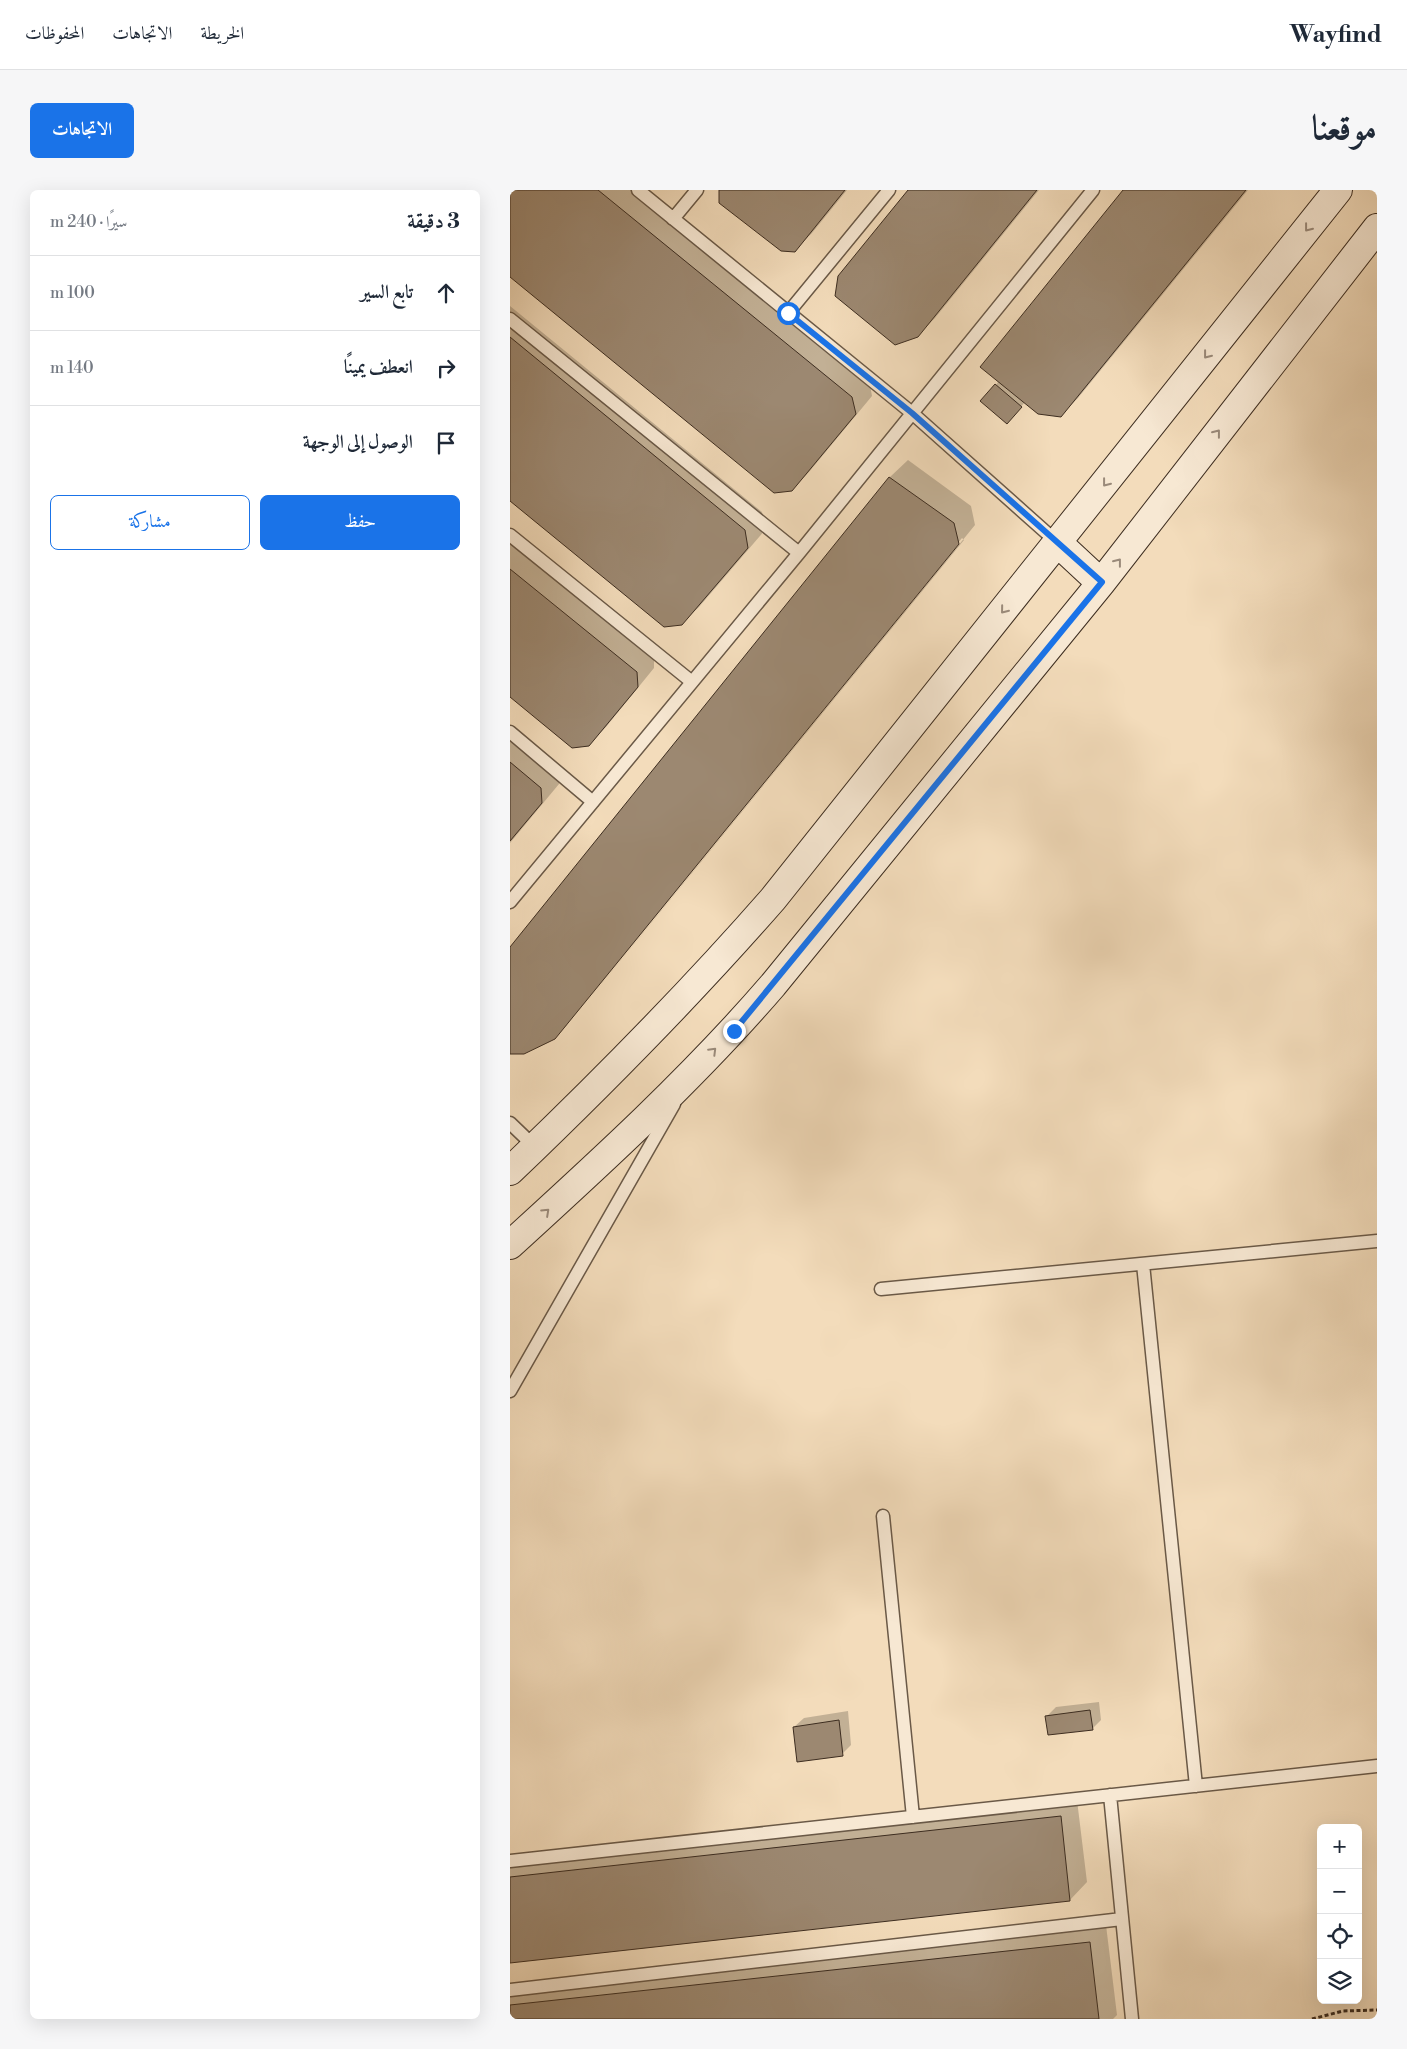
<!DOCTYPE html>
<html lang="ar">
<meta charset="utf-8">
<style>
:root{--surface:#fff;--page:#f6f6f7;--text:#1f2937;--muted:#747a83;--line:#e0e1e3;--accent:#1a73e8}
body{margin:0;font-family:"Libre Bodoni",Amiri,serif;background:var(--page);color:var(--text);direction:rtl}
.controls{position:absolute;right:15px;bottom:15px;display:grid;overflow:hidden;border-radius:8px;box-shadow:0 5px 20px #0002}
.controls button{width:45px;height:45px;display:grid;place-items:center;padding:0;border:0;border-bottom:1px solid var(--line);background:var(--surface);color:var(--text);font:25px sans-serif}
.stop{position:absolute;width:15px;height:15px;margin:-11px;border:4px solid #1a73e8;border-radius:50%;background:#fff}
.stop.end{background:#1a73e8;border-color:#fff;box-shadow:0 1px 5px #0008}
.list{margin:0;padding:0;list-style:none}
h2{display:flex;justify-content:space-between;align-items:center;height:65px;margin:0;padding:0 20px;font-size:21px}
h2 small{font-size:16px;font-weight:400;color:var(--muted)}
.list li{display:grid;grid-template-columns:32px 1fr auto;gap:15px;align-items:center;box-sizing:border-box;height:75px;padding:0 20px;border-top:1px solid var(--line)}
.list b{display:block;font-size:19px;white-space:nowrap}
.list em{font-size:16px;font-style:normal;color:var(--muted)}
.actions{display:flex;gap:10px;padding:15px 20px}
.actions a{flex:1;padding:11px 0;border:1px solid var(--accent);border-radius:8px;text-align:center;font-size:18px;color:var(--accent)}
.actions .main{background:var(--accent);color:#fff}
.icon{flex:none;width:28px;height:28px;fill:none;stroke:currentColor;stroke-width:2;stroke-linecap:round;stroke-linejoin:round}
.map{position:relative;flex:none;width:867px;height:1829px;overflow:hidden;direction:ltr;border-radius:8px}
header{display:flex;align-items:center;gap:30px;box-sizing:border-box;height:70px;padding:0 25px;background:var(--surface);border-bottom:1px solid var(--line)}
header strong{font-size:24px}
nav{display:flex;gap:28px;margin-inline-start:auto;font-size:18px}
.intro{display:flex;align-items:center;justify-content:space-between;box-sizing:border-box;height:120px;padding:0 30px}
h1{margin:0;font-size:35px}
.button{padding:12px 22px;border-radius:8px;background:var(--accent);color:#fff;font-size:18px;font-weight:700}
main{display:flex;gap:30px;padding:0 30px}
aside{flex:1;background:var(--surface);border-radius:8px;box-shadow:0 5px 20px #0002}
.map>svg:first-child{display:block}
.shadow{fill:#0003}
.building{fill:#9c8871;stroke:#3d2d20}
.lines{fill:none;stroke-linecap:round;stroke-linejoin:round}
.lane-casing{stroke:#6a5947;stroke-width:15}
.secondary-casing{stroke:#3d2d20;stroke-width:30}
.path{stroke:#3d2d20;stroke-width:3;stroke-dasharray:4 2.5;stroke-linecap:butt}
.lane{stroke:#f7e8d3;stroke-width:12}
.secondary{stroke:#f7e8d3;stroke-width:28}
.oneway{stroke:#9a8a7a}
.route{stroke:#1a73e8;stroke-width:6}
</style>
<header>
<strong>Wayfind</strong>
<nav><a>الخريطة</a><a>الاتجاهات</a><a>المحفوظات</a></nav>
</header>
<div class="intro"><h1>موقعنا</h1><a class="button">الاتجاهات</a></div>
<main>
<div class="map">
<svg width="867" height="1829" viewBox="0 0 867 1829">
<rect width="100%" height="100%" fill="#f3dcbb"/>
<filter id="stains"><feTurbulence type="fractalNoise" baseFrequency=".004" numOctaves="4"/><feColorMatrix values="0 0 0 0 .2 0 0 0 0 .09 0 0 0 0 .02 0 0 0 .5 -.17"/></filter>
<radialGradient id="worn" r=".72"><stop offset=".6" stop-color="#630" stop-opacity="0"/><stop offset="1" stop-color="#630" stop-opacity=".3"/></radialGradient>
<path class="shadow" d="M0,0h126l233,189 3,17 -63,76 -17,18 -282,-215z
M211,0h126l-35,43 -17,17z
M400,0h129l-104,128 -18,18z
M615,0h123l-170,208 -18,18 -35,-14 -13,16 -16,-33z
M0,116l252,206 3,18 -66,77 -18,17 -171,-124z
M398,270l63,46 4,19 -403,495 392,-480 -2,-2 -397,487h2l-13,13 -44,15v-104l380,-472z
M0,347l144,117v14l-48,59 -18,18 -78,-49z
M0,541l48,39 1,14 -49,59z
M589,1512l2,18 -9,9 -45,-13 9,-9z
M338,1521l3,34 -9,9 -48,-27 10,-9z
M567,1610l10,82 -17,18 -560,61v-99z
M596,1735l11,90 -4,4h-603v-28z"/>
<path class="building" d="M0,0h88l254,207 4,17 -64,77 -18,2 -264,-216z
M209,0h126l-50,62 -14,-1 -62,-48z
M398,0h129l-119,147 -23,8 -60,-49 3,-20z
M613,0h123l-185,227 -23,-3 -58,-47z
M0,147l235,193 3,18 -66,77 -18,2 -154,-126z
M485,194l27,23 -15,17 -27,-23z
M379,287l65,46 5,21 -404,495 -31,15h-14v-107z
M0,379l127,103 1,15 -49,59 -17,2 -62,-51z
M0,572l31,26 1,15 -32,38z
M580,1520l3,20 -45,5 -3,-19z
M329,1530l4,36 -46,6 -4,-35z
M551,1626l9,85 -560,62v-86z
M580,1752l9,77h-589v-14z"/>
<g class="lines">
<defs>
<path id="lane" d="M128,0l274,223 146,130
M163,29l24,-29
M278,123l101,-123
M0,129l289,234
M0,345l182,147
M0,542l83,70
M0,712l289,-349 294,-363
M0,933l25,24
M633,1074l53,522
M371,1099l496,-48
M0,1201l164,-287
M373,1326l30,301
M600,1605l22,224
M0,1671l867,-95
M0,1800l612,-71"/>
<path id="secondary" d="M548,353l43,40
M0,981c91,-87 180,-177 263,-272l565,-709
M0,1055c91,-83 183,-167 263,-260l328,-402 276,-355"/>
</defs>
<use href="#lane" class="lane-casing"/>
<use href="#secondary" class="secondary-casing"/>
<path class="path" d="M802,1829l31,-8 34,-1"/>
<use href="#lane" class="lane"/>
<use href="#secondary" class="secondary"/>
</g>
<defs><path id="oneway-chevron" d="M-2-3.5L2.5 0L-2 3.5" fill="none" stroke-width="1.6" stroke-linecap="round" stroke-linejoin="round" transform="scale(1.25)"/></defs>
<g class="oneway">
<use href="#oneway-chevron" transform="translate(798 38) rotate(128)"/>
<use href="#oneway-chevron" transform="translate(697 165) rotate(128)"/>
<use href="#oneway-chevron" transform="translate(707 243) rotate(-52)"/>
<use href="#oneway-chevron" transform="translate(596 293) rotate(128)"/>
<use href="#oneway-chevron" transform="translate(608 372) rotate(-52)"/>
<use href="#oneway-chevron" transform="translate(494 420) rotate(129)"/>
<use href="#oneway-chevron" transform="translate(203 861) rotate(-45)"/>
<use href="#oneway-chevron" transform="translate(36 1022) rotate(-43)"/>
</g>
<g class="lines">
<path class="route" d="M224,841l368,-449 -190,-169 -124,-100"/>
</g>
<rect width="100%" height="100%" filter="url(#stains)"/>
<rect width="100%" height="100%" fill="url(#worn)"/>
</svg>
<div class="controls">
<button>+</button>
<button>−</button>
<button><svg class="icon" aria-label="locate" viewBox="0 0 24 24"><circle cx="12" cy="12" r="6"/><path d="M12 2v4M12 18v4M2 12h4M18 12h4"/></svg></button>
<button><svg class="icon" aria-label="layers" viewBox="0 0 24 24"><path d="M12 4l9 5-9 5-9-5zM3 14l9 5 9-5"/></svg></button>
</div>
<div class="stop" style="left:278px;top:123px"></div>
<div class="stop end" style="left:224px;top:841px"></div>
</div>
<aside>
<h2>3 دقيقة<small>سيرًا · 240 m</small></h2>
<ul class="list">
<li><svg class="icon" aria-label="ahead" viewBox="0 0 24 24"><path d="M12 20V5M6 11l6-6 6 6"/></svg><div><b>تابع السير</b></div><em>100 m</em></li>
<li><svg class="icon" aria-label="right" viewBox="0 0 24 24"><path d="M7 20v-9h11M14 6l5 5-5 5"/></svg><div><b>انعطف يمينًا</b></div><em>140 m</em></li>
<li><svg class="icon" aria-label="arrive" viewBox="0 0 24 24"><path d="M6 21V4h12l-3 4 3 4H6"/></svg><div><b>الوصول إلى الوجهة</b></div></li>
</ul>
<div class="actions"><a class="main">حفظ</a><a>مشاركة</a></div>
</aside>
</main>
